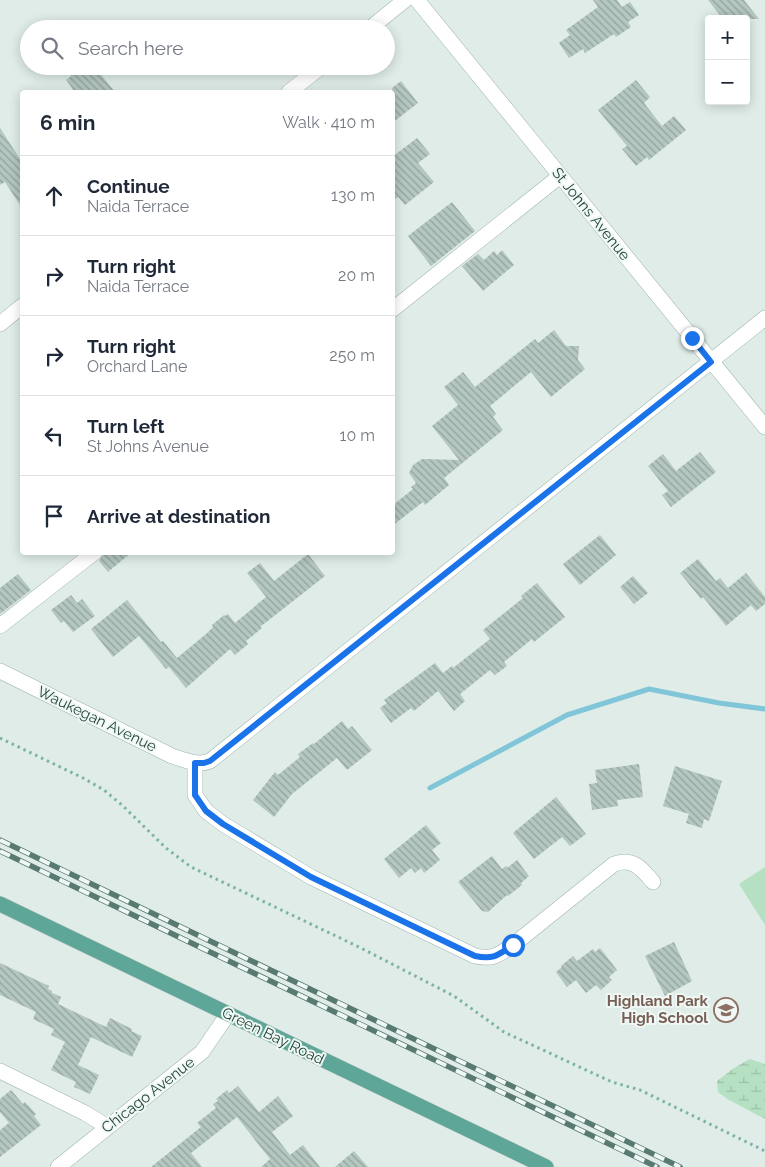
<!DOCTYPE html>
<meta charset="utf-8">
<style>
:root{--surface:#fff;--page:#f2f2f3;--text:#1f2937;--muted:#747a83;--line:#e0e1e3}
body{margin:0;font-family:Raleway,sans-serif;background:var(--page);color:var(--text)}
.controls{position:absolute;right:15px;top:15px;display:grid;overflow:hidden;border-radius:5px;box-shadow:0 2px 12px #0003}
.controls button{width:45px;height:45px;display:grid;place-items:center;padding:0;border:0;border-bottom:1px solid var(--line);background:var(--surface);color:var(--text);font:25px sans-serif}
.stop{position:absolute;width:15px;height:15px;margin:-11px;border:4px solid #1a73e8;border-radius:50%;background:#fff}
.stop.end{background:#1a73e8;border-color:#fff;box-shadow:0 1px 5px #0008}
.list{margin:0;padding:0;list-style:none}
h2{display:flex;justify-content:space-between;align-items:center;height:65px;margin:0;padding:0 20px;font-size:21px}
h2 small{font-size:16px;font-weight:400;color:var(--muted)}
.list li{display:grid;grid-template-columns:32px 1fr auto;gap:15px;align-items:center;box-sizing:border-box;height:80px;padding:0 20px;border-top:1px solid var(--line)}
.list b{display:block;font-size:19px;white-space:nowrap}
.list p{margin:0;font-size:16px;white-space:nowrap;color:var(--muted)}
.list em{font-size:16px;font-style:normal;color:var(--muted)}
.icon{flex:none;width:28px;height:28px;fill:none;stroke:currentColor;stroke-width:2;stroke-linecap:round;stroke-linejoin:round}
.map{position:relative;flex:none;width:765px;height:1167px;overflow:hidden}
.search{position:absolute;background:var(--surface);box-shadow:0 2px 12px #0003;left:20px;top:20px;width:375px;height:55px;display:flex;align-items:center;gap:12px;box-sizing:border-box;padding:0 18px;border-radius:28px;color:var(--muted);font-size:19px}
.panel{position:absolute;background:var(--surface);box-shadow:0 2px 12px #0003;left:20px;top:90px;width:375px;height:465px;border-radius:5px}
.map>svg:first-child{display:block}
.wetland{fill:url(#wetland-marsh)}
.pitch{fill:#b5e0c2}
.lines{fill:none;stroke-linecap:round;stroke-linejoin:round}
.stream{stroke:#80c6d8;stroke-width:5}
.building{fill:url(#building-back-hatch)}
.minor-casing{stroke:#a1b4ae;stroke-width:16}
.major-casing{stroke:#c0c9c7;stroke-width:16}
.path{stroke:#7cb3a4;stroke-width:3;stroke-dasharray:2.5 4;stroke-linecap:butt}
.minor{stroke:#fff;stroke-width:15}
.major{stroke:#5ea697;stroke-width:15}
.rail-casing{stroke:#587a72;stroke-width:5.5}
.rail{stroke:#eff8f4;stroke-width:4;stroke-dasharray:11;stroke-linecap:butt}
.route{stroke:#1a73e8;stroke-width:6}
.labels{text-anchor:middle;stroke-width:4;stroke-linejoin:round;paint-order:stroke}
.street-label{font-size:15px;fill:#1e3e36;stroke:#eff8f4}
.education-label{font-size:15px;font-weight:bold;fill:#785e54;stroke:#eff8f4;text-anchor:end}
</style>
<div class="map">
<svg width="765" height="1167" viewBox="0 0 765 1167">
<defs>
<pattern id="wetland-marsh" width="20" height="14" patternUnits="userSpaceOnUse" patternTransform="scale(1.25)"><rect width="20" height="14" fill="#b5e0c2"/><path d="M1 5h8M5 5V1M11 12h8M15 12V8" fill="none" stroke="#9bc1a7"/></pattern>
<pattern id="building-back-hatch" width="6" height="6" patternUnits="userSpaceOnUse" patternTransform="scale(1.25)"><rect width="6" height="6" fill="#b4c7c0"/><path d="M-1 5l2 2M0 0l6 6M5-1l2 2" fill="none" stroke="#92a39d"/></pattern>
</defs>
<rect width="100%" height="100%" fill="#dfece7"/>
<path class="wetland" d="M750,1059l15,5v55l-36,-19 -11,-8 -1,-11 17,-13z"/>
<path class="pitch" d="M765,867v58l-26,-41z"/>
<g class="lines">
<path class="stream" d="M430,788l137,-73 82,-26 70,14 46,6"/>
</g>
<path class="building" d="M593,0h24l5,7 8,-5 9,13 -11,7 3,5 -15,10 -2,-3 -29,19 -2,-4 -14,9 -10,-15 11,-8 -4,-5 32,-23z
M708,0h36l15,19h-36z
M64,66h30l21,26h-40l-9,-12 5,-4z
M636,80l14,17 -6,6 18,23 12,-10 12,14 -37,30 -2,-3 -11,9 -14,-17 5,-3 -29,-36z
M401,81l17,22 -26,20v-35z
M0,128l22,34v46l-17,-26 -5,3z
M417,138l13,16 -12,9 16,19 -29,23 -7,-8 -6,4v-44z
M452,202l23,29 -44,35 -23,-30z
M502,250l12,15 -31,26 -21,-25 16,-12 6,6 10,-9 3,4z
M554,330l12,16h13l-1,14 7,9 -34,28 -20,-25 -41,34 6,8 -3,3 10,13 -59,48 5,7 -24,20 -2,-3 -31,24v-20l21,-17 -2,-2 5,-4 -7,-10 4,-8 9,-6 37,1 -27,-34 26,-21 -14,-18 19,-15 12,15 60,-48 3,4z
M700,452l16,20 -45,35 -9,-12 6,-4 -20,-25 15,-12 13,17z
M600,535l16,20 -36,30 -17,-21z
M105,552h27l-24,20 -9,-11z
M308,554l17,22 -65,51 2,1 -16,13 2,3 -13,11 -5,-6 -44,39 -17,-21 -3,2 -27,-33 -26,21 -22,-28 36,-29 34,42 2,-1 14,17 29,-24 7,-7 -1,-2 12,-10 1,1 3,-2 7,9 31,-26 -19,-24 13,-10 14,18z
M698,559l18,22 4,-3 8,10 18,-15 19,24v7l-9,7 -5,-6 -25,21 -23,-29 -2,2 -21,-26z
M18,574l13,16 -31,24v-26z
M633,576l15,17 -14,11 -14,-17z
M537,583l28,34 -31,25 -2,-3 -28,23 3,4 -12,9 -5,-5 -30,24 5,7 -11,10 -16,-20 -24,20 -3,-3 -20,15 -11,-15 7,-5 -3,-3 51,-37 8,10 9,-7 1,2 37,-29 -7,-9 40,-32 -2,-2z
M71,595l6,8 5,-4 13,17 -22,16 -9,-11 -3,2 -10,-13z
M342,721l6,8 4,-3 20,24 -25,20 -10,-12 -45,36 -18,23 -21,-17 22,-28 3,3 22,-18 -2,-3 15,-11 1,1z
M639,764l4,33 -26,3 1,6 -26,4 -3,-26 8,-1 -2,-13z
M675,766l47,15 -13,40 -5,-2 -2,9 -16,-5 3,-9 -26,-8z
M556,797l30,37 -16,12 -8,-9 -28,22 -21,-26z
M426,825l15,18 -9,7 8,10 -16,13 -3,-5 -6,5 -4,-5 -12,10 -15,-19z
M492,856l10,13 4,-3 1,2 10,-8 12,16 -8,7 1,2 -14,11 -1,-1 -19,17 -6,-1 -24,-29z
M674,942l18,39 -27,15 -20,-40z
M600,948l17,22 -8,7 3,3 -11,10 -5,-5 -10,8 -10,-13 -9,7 -11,-15 6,-5 -1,-1 12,-10 4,5 16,-12 2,3z
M0,963l49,23 -1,3 4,2v2l9,4 -3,7 48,23 4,-9 22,11 -1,2 11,5 -10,21 -41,-20 -13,28 21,10 -9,19 -16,-7 2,-5 -25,-12 14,-28 -14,-7 3,-6 -21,-10 3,-7 -36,-17z
M238,1086l21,26 19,-16 15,20 -21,16 18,23 13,-10 17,22h-59l9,-8 -33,-42 -46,36 11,14h-51l50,-40 -4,-4 19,-15 -3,-4 5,-3 -2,-2 11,-9 2,3z
M11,1090l12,14 2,-2 11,12 -2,2 7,9 -41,32v-27l9,-7 -9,-11v-13z
M354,1151l14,16h-33z"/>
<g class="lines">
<defs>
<path id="minor" d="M417,0l348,427
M369,29l36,-29
M289,92l33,-26
M392,310l168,-134
M0,324l22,-18
M0,626l95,-74
M0,671l172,85c12,4 26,10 38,5l555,-443
M195,763v32l11,16 17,13 88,53 164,79c18,4 23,-1 38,-11l101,-81c19,-7 28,5 39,18
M0,1071l85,42 23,14
M58,1167l144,-115 26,-38"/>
<path id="major" d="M0,904l546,263"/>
</defs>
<use href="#minor" class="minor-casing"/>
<use href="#major" class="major-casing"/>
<path class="path" d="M0,738l83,40 21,12 19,16 43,42 25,19 168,80 95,49 50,36 108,50 28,8 125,61"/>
<use href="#minor" class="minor"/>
<use href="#major" class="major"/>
<defs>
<path id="rail" d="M0,840l680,327
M0,851l657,316"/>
</defs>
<use href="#rail" class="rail-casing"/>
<use href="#rail" class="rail"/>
</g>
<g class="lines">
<path class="route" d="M513,945c-15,10 -19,15 -38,11l-164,-79 -88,-53 -17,-13 -11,-16v-32h9l6,-2 501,-399 -19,-24"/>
</g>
<defs>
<symbol id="school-ring" viewBox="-11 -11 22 22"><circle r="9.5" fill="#eff8f4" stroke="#8d6e63" stroke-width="1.5"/><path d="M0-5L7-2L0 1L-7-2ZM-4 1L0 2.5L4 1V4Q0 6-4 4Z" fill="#8d6e63"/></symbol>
</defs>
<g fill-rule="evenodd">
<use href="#school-ring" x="712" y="996" width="28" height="28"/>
</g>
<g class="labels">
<g class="street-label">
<text transform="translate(591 214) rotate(51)" y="5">St Johns Avenue</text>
<text transform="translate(97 719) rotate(26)" y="5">Waukegan Avenue</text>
<text transform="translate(273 1036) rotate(26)" y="5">Green Bay Road</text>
<text transform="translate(148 1095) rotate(-38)" y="5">Chicago Avenue</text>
</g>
<g class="education-label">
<text x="708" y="1006">Highland Park<tspan x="708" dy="17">High School</tspan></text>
</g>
</g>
</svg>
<div class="controls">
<button>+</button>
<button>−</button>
</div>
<div class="stop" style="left:513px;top:945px"></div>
<div class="stop end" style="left:692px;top:338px"></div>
<div class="search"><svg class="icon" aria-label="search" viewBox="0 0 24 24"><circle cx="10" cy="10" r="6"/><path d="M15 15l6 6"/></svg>Search here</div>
<section class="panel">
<h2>6 min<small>Walk · 410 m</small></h2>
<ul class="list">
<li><svg class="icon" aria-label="ahead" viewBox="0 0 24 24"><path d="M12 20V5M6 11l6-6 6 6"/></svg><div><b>Continue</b><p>Naida Terrace</p></div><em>130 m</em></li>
<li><svg class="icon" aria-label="right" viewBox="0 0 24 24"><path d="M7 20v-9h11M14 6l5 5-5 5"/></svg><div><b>Turn right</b><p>Naida Terrace</p></div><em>20 m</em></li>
<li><svg class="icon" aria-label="right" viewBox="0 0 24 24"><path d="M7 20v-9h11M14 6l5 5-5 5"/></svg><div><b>Turn right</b><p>Orchard Lane</p></div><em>250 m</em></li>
<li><svg class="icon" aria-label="left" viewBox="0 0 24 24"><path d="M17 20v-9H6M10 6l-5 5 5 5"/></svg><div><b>Turn left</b><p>St Johns Avenue</p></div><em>10 m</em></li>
<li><svg class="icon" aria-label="arrive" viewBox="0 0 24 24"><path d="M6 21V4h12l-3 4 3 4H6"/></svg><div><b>Arrive at destination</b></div></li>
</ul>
</section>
</div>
